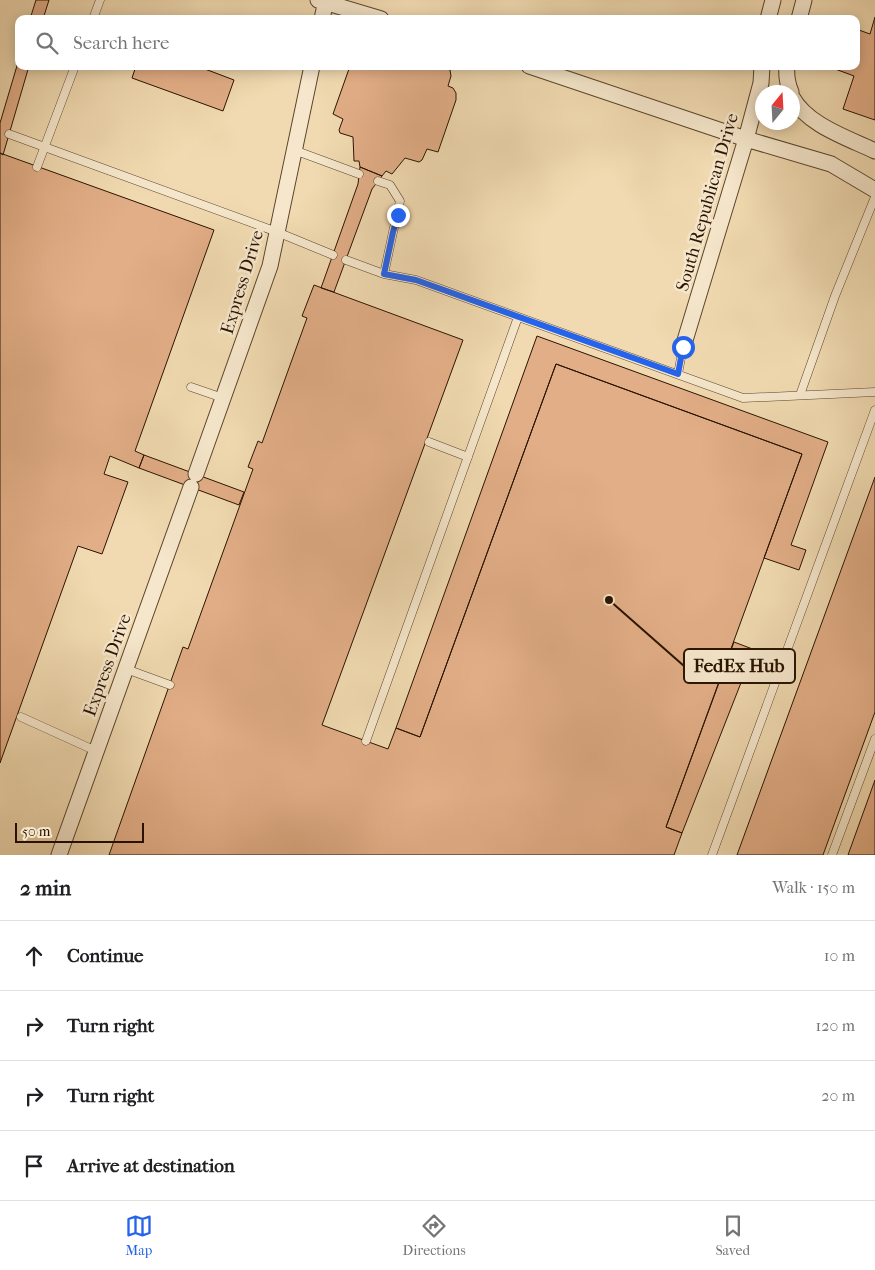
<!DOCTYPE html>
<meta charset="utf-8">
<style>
:root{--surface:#fff;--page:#f2f2f2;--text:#202124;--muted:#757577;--line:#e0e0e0;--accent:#2563eb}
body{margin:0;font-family:"IM FELL French Canon",serif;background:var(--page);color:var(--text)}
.compass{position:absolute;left:755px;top:85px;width:45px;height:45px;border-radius:50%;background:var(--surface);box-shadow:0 2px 12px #0003;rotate:18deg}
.scale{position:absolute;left:15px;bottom:12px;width:129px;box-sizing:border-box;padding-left:5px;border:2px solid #291300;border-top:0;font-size:14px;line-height:18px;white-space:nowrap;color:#291300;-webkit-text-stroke:4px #f6e7cc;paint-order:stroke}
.stop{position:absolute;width:15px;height:15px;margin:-11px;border:4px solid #2563eb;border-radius:50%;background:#fff}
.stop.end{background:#2563eb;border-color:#fff;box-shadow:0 1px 5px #0008}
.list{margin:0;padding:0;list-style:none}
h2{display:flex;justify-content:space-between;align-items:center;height:65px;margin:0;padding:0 20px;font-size:21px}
h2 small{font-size:16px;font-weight:400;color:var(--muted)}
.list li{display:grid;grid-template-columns:32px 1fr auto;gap:15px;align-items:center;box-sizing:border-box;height:70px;padding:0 20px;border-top:1px solid var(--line)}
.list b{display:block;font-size:19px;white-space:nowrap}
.list em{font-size:16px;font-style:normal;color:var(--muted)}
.icon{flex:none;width:28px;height:28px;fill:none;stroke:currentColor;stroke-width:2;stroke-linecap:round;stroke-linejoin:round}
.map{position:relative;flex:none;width:875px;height:855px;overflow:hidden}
.search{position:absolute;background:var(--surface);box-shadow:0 2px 12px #0003;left:15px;right:15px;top:15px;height:55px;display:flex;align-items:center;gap:12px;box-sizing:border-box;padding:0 18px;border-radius:10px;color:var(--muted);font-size:19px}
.sheet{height:345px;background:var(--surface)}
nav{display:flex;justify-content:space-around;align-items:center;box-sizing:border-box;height:70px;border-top:1px solid var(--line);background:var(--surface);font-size:14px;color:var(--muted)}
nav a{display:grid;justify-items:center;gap:2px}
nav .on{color:var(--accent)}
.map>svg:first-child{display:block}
.building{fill:#e2ae87;stroke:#291300}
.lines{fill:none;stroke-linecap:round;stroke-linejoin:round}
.lane-casing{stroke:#5b452c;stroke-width:9}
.street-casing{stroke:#5b452c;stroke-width:17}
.lane{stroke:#f6e7cc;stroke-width:8}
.street{stroke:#f6e7cc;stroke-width:15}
.route{stroke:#2563eb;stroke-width:6}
.labels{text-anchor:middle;stroke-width:5;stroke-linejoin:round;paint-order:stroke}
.street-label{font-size:18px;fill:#291300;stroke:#f6e7cc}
.leader{fill:none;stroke:#291300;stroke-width:2}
.callout-dot{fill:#291300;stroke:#f6e7cc;stroke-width:2}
.callout{fill:#f6e7cc;stroke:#291300;stroke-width:2}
.callout-label{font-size:19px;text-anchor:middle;font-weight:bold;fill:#291300}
</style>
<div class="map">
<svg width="875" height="855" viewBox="0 0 875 855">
<rect width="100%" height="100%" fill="#f1dab1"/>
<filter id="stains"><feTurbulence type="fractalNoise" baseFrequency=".004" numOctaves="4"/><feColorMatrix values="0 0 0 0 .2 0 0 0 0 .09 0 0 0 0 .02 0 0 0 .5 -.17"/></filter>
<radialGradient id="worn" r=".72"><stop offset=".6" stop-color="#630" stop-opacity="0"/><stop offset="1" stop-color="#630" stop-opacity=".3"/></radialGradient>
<path class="building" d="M36,0h13l-6,19h-13z
M875,17v103l-32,-11 11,-33 -27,-10h29v-37l14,5z
M19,59v7h10l-26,89 -3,-2v-30z
M136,66h61l37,14 -11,31 -91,-33z
M350,66h89l11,4 1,6 -3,10 5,2 3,5v7l-18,52 -11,-3 -5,11 -3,2 -14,-4 -13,16 -6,-3 -4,5 -22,-9 -1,-6h-5l-1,-24 -13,-4 -1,-3 4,-11 -10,-5z
M0,153l214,77 -79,221 9,4 -5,13 -29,-12 -6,18 24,8 -26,72 -24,-8 -78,217z
M360,167l22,9 -10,13 -38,103 -13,-4 37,-104z
M314,285l149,55 -141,385 66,24 8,-21 24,9 136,-373 246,90 -136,373 16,6 -8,22h-565l74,-208 5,2 65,-180 -5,-2 10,-26 4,2 45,-125 -5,-2z
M537,336l291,106 -37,103 15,5 -7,20 -35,-12 38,-104 -246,-90 -136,373 -24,-9z
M144,455l100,37 -5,13 -100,-37z
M875,477v235l-52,143h-86z
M734,642l37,14 -8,20 -17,-6 -64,163 -16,-6z
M875,780v75h-27z"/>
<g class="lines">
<defs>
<path id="lane" d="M93,19l7,-19
M9,134l268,98 56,23
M294,150l65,24
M37,167l38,-101
M378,181l12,4 10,16 -7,31 -9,42
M346,260l38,14 32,6 327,118 132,-6
M678,374l5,-27
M191,387l32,11
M800,395l35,-99 40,-99
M429,442l39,15
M126,669l44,16
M21,717l75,34
M366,741l152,-424
M712,855l163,-445
M832,855l43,-116"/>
<path id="street" d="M318,0l63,19
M322,19l4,-19
M768,19l5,-19
M799,19l5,-19
M529,66l217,73 85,25 44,26
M787,66c-1,10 0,17 4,26
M792,97c15,28 56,41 83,54
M683,347l63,-208 15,-56 1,-17
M196,474l74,-208 42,-200
M59,855l132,-368"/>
</defs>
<use href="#lane" class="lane-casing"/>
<use href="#street" class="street-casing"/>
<use href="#lane" class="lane"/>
<use href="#street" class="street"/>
</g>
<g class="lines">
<path class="route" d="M398,215l-5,17 -9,42 32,6 262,94 5,-27"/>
</g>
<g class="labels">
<g class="street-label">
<text transform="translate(707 202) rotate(-74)" y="6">South Republican Drive</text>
<text transform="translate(242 282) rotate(-73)" y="6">Express Drive</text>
<text transform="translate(107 665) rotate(-70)" y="6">Express Drive</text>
</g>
</g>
<path class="leader" d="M609 600L684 666"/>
<circle class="callout-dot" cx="609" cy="600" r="5"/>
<rect class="callout" x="684" y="649" width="111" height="34" rx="5"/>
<g class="callout-label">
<text x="739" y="672">FedEx Hub</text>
</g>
<rect width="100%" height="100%" filter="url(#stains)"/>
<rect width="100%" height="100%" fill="url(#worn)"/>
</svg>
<svg class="compass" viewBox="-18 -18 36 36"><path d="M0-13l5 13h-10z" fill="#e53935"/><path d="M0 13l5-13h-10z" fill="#757577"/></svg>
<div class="scale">50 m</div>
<div class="stop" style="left:683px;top:347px"></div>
<div class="stop end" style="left:398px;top:215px"></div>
<div class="search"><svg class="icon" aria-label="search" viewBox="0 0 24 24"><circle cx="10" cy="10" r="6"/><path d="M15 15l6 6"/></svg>Search here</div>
</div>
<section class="sheet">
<h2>2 min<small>Walk · 150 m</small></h2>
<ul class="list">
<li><svg class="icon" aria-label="ahead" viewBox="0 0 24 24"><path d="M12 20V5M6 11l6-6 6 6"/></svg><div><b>Continue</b></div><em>10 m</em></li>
<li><svg class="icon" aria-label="right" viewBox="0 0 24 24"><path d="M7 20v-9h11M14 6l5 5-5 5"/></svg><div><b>Turn right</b></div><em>120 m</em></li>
<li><svg class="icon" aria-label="right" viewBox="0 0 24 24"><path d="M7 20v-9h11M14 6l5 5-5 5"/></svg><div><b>Turn right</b></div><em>20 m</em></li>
<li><svg class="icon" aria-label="arrive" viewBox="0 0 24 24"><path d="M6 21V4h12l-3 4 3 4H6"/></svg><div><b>Arrive at destination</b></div></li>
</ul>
</section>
<nav>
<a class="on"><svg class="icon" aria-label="map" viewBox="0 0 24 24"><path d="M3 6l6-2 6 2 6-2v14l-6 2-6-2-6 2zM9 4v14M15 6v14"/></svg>Map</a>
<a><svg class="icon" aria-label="directions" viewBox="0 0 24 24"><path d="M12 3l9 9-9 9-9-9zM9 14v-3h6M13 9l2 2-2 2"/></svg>Directions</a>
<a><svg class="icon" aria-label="saved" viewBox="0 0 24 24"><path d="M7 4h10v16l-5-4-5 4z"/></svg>Saved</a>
</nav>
